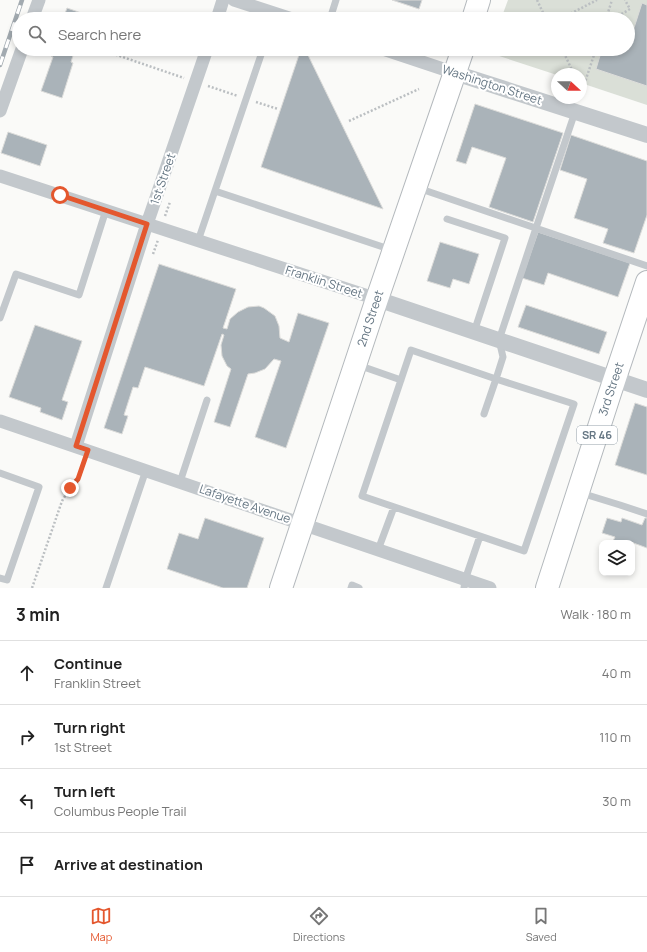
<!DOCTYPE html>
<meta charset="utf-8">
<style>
:root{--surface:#fff;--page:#f6f6f6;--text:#222;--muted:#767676;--line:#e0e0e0;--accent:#e4572e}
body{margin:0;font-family:Manrope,sans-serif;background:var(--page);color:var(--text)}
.controls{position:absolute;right:12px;bottom:12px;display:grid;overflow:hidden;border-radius:8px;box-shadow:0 2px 6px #0003}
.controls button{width:36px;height:36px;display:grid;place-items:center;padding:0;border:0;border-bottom:1px solid var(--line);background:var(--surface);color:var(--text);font:20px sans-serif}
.compass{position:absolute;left:551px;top:68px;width:36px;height:36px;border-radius:50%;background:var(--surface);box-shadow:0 2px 6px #0003;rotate:111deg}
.stop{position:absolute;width:12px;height:12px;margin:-9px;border:3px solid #e4572e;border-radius:50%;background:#fff}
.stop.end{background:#e4572e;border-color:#fff;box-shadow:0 1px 4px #0008}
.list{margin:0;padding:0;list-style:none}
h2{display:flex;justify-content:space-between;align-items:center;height:52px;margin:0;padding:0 16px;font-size:17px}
h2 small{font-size:13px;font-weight:400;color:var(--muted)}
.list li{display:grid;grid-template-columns:26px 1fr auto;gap:12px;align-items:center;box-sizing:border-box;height:64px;padding:0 16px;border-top:1px solid var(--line)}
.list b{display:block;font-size:15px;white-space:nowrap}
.list p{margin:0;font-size:13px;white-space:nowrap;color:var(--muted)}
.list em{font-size:13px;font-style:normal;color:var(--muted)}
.icon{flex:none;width:22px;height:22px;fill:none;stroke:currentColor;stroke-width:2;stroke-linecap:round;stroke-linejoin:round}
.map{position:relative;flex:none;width:647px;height:588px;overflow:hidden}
.search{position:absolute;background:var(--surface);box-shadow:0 2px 6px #0003;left:12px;right:12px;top:12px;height:44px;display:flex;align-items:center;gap:10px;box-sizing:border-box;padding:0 14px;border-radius:22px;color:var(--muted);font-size:15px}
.sheet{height:308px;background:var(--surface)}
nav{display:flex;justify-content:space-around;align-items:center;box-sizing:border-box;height:56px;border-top:1px solid var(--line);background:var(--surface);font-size:11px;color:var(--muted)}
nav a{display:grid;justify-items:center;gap:2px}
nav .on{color:var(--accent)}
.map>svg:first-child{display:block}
.green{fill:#dadfd7}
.building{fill:#aab3b9;stroke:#dcdcda}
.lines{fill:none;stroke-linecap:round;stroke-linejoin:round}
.trunk-casing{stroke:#b4b9bd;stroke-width:24}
.path{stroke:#bbbfc2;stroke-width:2.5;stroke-dasharray:2 2;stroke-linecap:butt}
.service{stroke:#c3c8cc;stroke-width:7}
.minor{stroke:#c3c8cc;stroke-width:13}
.tertiary{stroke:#c3c8cc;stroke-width:16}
.trunk{stroke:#fff;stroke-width:22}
.rail-casing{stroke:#a2aab0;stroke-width:4.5}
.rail{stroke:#fff;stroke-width:3;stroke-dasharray:9;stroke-linecap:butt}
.route{stroke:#e4572e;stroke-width:5}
.labels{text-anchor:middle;stroke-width:4;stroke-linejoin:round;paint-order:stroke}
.shield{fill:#fff;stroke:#939fa8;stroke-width:1}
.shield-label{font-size:11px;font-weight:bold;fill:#657683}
.street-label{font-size:12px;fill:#657683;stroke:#fff}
</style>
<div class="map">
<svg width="647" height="588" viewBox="0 0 647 588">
<rect width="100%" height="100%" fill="#fafaf8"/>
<path class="green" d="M508,0h139v105l-66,-22v-9h-24v1l-67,-22 1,-4h137v-30h-127z"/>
<path class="building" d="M392,0h30l-3,9z
M642,3l5,2v81l-51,-17 6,-20h26v-16l4,1z
M67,8l20,7 -2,4h-22z
M53,49h22l-4,13 2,1 -11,35 -21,-7 12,-34 -2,-1z
M301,49h4l78,160 -122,-42z
M475,104l88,29 -30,89 -44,-15 17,-49 -34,-11 -6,17 -10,-3z
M8,132l39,13 -7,21 -39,-13z
M571,135l76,26v54l-13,38 -31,-10 5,-14 -34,-11 13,-39 -27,-9z
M538,232l92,31 -12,34 -70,-24 -4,12 -22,-7z
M440,242l39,12 -10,30 -16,-5 -3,9 -23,-7z
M159,264l77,25 -13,39 4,1 3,-10 8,-7 10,-5 11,-1 5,2 11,8 4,10 1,12 9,4 9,-29 31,10 -43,125 -31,-11 26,-76 -7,-2 -9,10 -10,4 -7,1 -18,53 -16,-5 17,-53 -4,-3 -5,-10 -1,-11 3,-10 -2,-1 -18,52 -59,-19 -7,21 -5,-1 -9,28 4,1 -6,18 -18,-6z
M526,305l81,27 -8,22 -81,-27z
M35,325l47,16 -20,59 6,2 -6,18 -22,-8 1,-4 -32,-11z
M635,403l12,4v68l-32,-10z
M205,518l59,20 -17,50h-24l-56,-19 12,-36 19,6z
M607,518l14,4 1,-4 20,7 3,-7h2v30l-19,-7 -1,2h-9l-5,-2 2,-4 -13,-4z"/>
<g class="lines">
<defs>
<g id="trunk">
<path d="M473,19l6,-19"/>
<path id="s1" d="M281,588l96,-289 86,-250"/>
<path id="s2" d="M547,588l63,-195 37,-111"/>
</g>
</defs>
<use href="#trunk" class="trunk-casing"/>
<path class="path" d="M537,0l9,19
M607,17l6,2 17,-10 -5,-9
M560,19l37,-19
M606,19l6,-19
M562,49l12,25
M108,52l76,26
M490,54l10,-5
M208,86l30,10
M583,88l13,-39
M256,102l22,7
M349,121l70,-32
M165,216l5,-14
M153,254l5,-14
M32,588l30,-87 8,-13 8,-9 6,-17"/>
<path class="service" d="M330,19l6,-19
M418,188l229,78
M215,191l177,59
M447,219l58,19 -31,94
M198,241l65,-192
M0,318l16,-44 63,21 27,-85
M358,365l43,15
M484,414l12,-35 -85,-29 -49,146 162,55 50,-147 -78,-25 7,-22 -4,-17 37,-112 39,-116
M0,473l39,14 -32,93 -7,-2
M180,482l27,-82
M581,493l39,12 27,9
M378,550l16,-43
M106,588l40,-118
M351,588l1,-3 7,3
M464,588l1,-8 15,-44"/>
<path class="minor" d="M234,0l58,19
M32,19l7,-19
M217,19l6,-19
M383,49l72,24
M0,111l22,-62
M0,176l377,123
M0,421l490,167
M76,446l71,-222 60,-175"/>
<path class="tertiary" d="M455,73l192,62
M377,299l270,91"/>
<use href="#trunk" class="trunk"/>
<defs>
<path id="rail" d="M0,65l22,-65"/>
</defs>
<use href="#rail" class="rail-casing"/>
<use href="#rail" class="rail"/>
</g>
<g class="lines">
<path class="route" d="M60,195l87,29 -71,222 12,4 -10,29 -8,9"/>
</g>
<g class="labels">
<rect class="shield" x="577" y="426" width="40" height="18" rx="3"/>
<g class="shield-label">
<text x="597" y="439">SR 46</text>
</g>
<g class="street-label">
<text transform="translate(492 85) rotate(18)" y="4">Washington Street</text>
<text transform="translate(163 179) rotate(-71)" y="4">1st Street</text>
<text transform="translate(324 282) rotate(18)" y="4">Franklin Street</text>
<text dy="4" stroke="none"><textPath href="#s1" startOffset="284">2nd Street</textPath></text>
<text dy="4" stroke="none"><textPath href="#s2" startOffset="209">3rd Street</textPath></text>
<text transform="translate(245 504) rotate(19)" y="4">Lafayette Avenue</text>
</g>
</g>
</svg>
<div class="controls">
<button><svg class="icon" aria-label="layers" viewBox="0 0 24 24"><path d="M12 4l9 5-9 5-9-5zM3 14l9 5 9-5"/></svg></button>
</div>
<svg class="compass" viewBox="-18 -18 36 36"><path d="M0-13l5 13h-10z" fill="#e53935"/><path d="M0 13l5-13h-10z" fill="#767676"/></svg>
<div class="stop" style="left:60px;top:195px"></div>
<div class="stop end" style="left:70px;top:488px"></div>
<div class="search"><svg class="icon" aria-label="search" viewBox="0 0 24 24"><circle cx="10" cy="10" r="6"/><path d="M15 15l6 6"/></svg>Search here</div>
</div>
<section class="sheet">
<h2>3 min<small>Walk · 180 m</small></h2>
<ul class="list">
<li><svg class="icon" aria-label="ahead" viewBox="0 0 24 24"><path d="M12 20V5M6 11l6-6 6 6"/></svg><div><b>Continue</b><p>Franklin Street</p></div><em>40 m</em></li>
<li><svg class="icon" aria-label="right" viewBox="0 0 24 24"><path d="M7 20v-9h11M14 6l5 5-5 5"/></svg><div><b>Turn right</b><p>1st Street</p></div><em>110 m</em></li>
<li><svg class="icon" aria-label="left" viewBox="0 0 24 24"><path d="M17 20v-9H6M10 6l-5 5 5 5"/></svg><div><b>Turn left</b><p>Columbus People Trail</p></div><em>30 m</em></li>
<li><svg class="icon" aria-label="arrive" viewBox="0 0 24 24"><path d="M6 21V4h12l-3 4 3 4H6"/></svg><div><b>Arrive at destination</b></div></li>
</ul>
</section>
<nav>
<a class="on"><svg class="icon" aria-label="map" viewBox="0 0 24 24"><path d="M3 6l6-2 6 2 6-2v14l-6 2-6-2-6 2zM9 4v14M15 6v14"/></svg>Map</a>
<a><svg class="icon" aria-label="directions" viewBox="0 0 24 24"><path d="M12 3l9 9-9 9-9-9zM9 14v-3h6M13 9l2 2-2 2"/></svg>Directions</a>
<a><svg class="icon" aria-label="saved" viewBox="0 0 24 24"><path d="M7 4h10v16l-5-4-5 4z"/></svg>Saved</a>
</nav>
